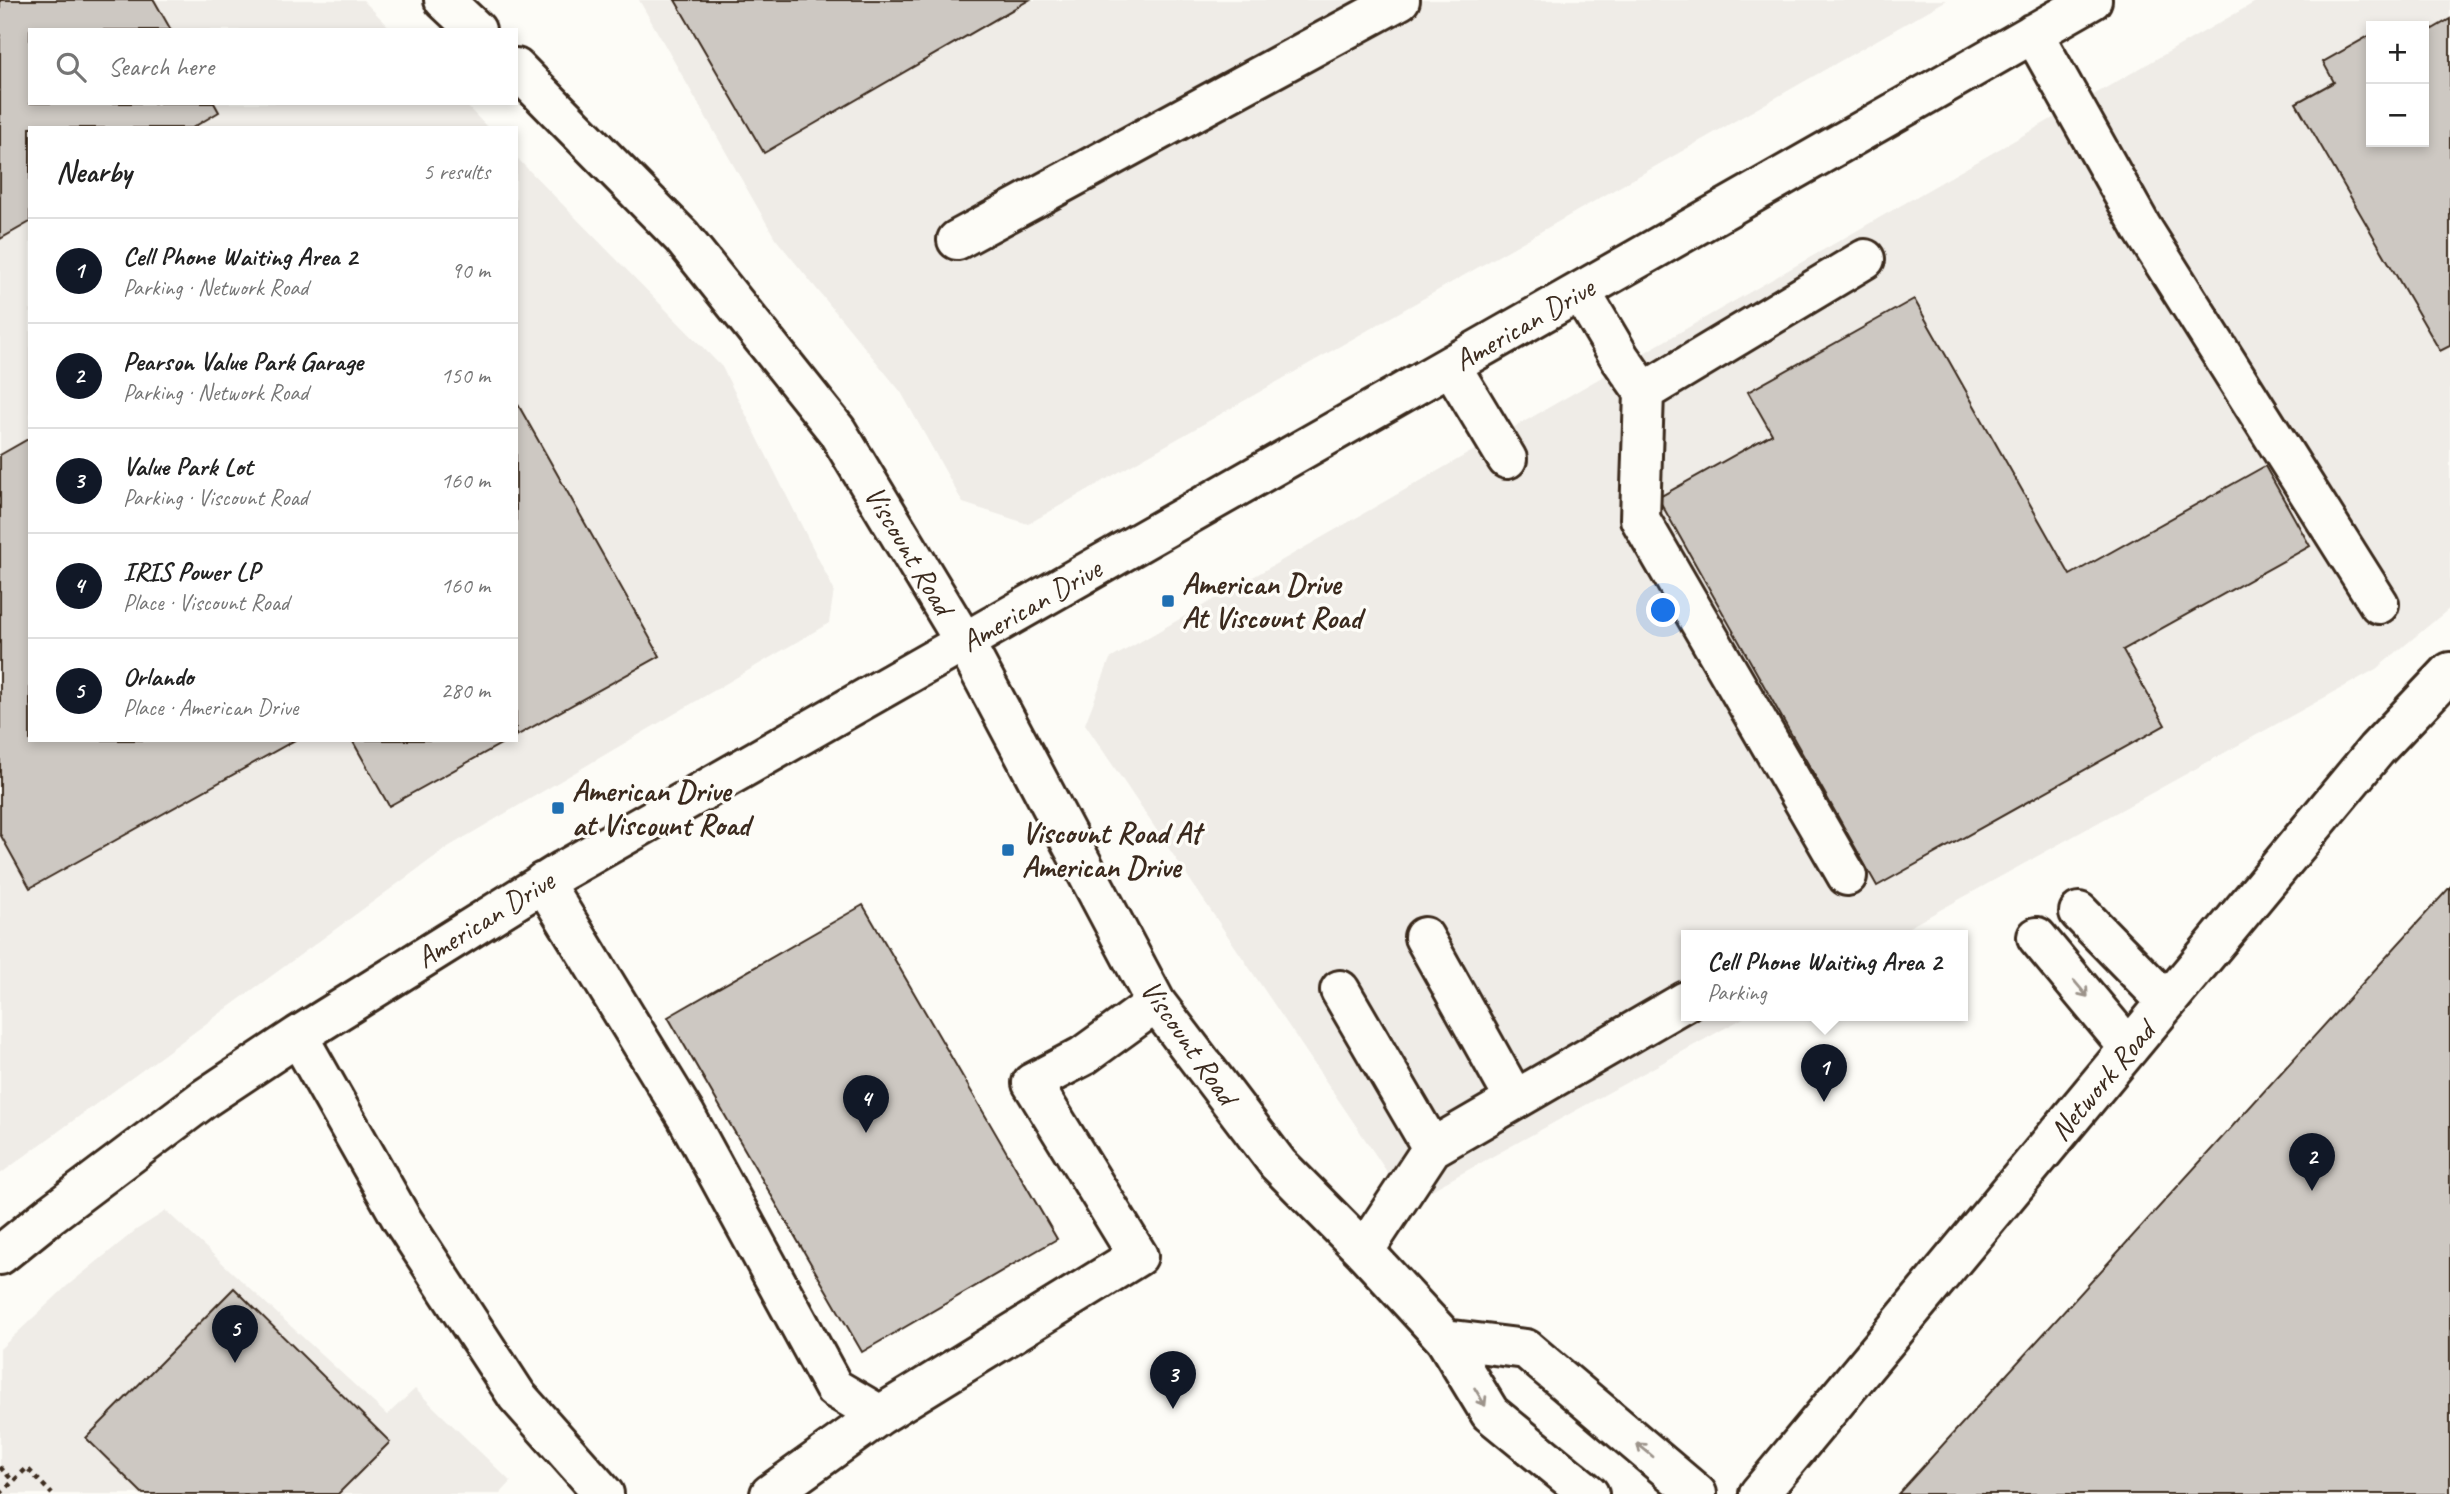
<!DOCTYPE html>
<meta charset="utf-8">
<style>
:root{--surface:#fff;--page:#f6f6f6;--text:#222;--muted:#767676;--line:#e0e0e0;--accent:#111827}
body{margin:0;font-family:Caveat,sans-serif;background:var(--page);color:var(--text)}
.controls{position:absolute;right:21px;top:21px;display:grid;overflow:hidden;border-radius:0px;box-shadow:0 4px 10px #0003}
.controls button{width:63px;height:63px;display:grid;place-items:center;padding:0;border:0;border-bottom:2px solid var(--line);background:var(--surface);color:var(--text);font:35px sans-serif}
.you{position:absolute;left:1664px;top:611px;width:24px;height:24px;margin:-18px;border:5px solid #fff;border-radius:50%;background:#1a73e8;box-shadow:0 0 0 10px #1a73e833}
.badge{display:grid;place-items:center;width:46px;height:46px;border-radius:50%;background:var(--accent);color:#fff;font-size:23px;font-weight:700}
.pin{position:absolute;translate:-50% -58px;filter:drop-shadow(0 2px 4px #0008)}
.pin::after{content:'';position:absolute;top:37px;width:24px;height:21px;background:inherit;clip-path:polygon(0 0,100% 0,50% 100%)}
.popup{position:absolute;left:1681px;top:930px;width:287px;height:91px;box-sizing:border-box;display:grid;place-content:center;border-radius:0px;background:var(--surface);filter:drop-shadow(0 2px 5px #0005);font-size:23px;white-space:nowrap;color:var(--muted)}
.popup b{font-size:26px;color:var(--text)}
.popup::after{content:'';position:absolute;left:50%;top:100%;margin-left:-14px;border:14px solid transparent;border-top-color:var(--surface)}
.list{margin:0;padding:0;list-style:none}
h2{display:flex;justify-content:space-between;align-items:center;height:91px;margin:0;padding:0 28px;font-size:30px}
h2 small{font-size:23px;font-weight:400;color:var(--muted)}
.list li{display:grid;grid-template-columns:46px 1fr auto;gap:21px;align-items:center;box-sizing:border-box;height:105px;padding:0 28px;border-top:2px solid var(--line)}
.list b{display:block;font-size:26px;white-space:nowrap}
.list p{margin:0;font-size:23px;white-space:nowrap;color:var(--muted)}
.list em{font-size:23px;font-style:normal;color:var(--muted)}
.icon{flex:none;width:38px;height:38px;fill:none;stroke:currentColor;stroke-width:2;stroke-linecap:round;stroke-linejoin:round}
.map{position:relative;flex:none;width:2450px;height:1494px;overflow:hidden}
.search{position:absolute;background:var(--surface);box-shadow:0 4px 10px #0003;left:28px;top:28px;width:490px;height:77px;display:flex;align-items:center;gap:18px;box-sizing:border-box;padding:0 24px;border-radius:0px;color:var(--muted);font-size:26px}
.panel{position:absolute;background:var(--surface);box-shadow:0 4px 10px #0003;left:28px;top:126px;width:490px;height:616px;border-radius:0px}
.map>svg:first-child{display:block}
.built{fill:#efece7;fill-rule:evenodd}
.building{fill:#cdc8c2;stroke:#3b2a1e;stroke-width:2}
.lines{fill:none;stroke-linecap:round;stroke-linejoin:round}
.minor-casing{stroke:#3b2a1e;stroke-width:44}
.path{stroke:#3b2a1e;stroke-width:4.5;stroke-dasharray:5 5;stroke-linecap:butt}
.minor{stroke:#fdfcf7;stroke-width:38}
.oneway{stroke:#9c938a}
.poi-dot{fill:#1f6fb2;stroke:#fdfcf7;stroke-width:2.5}
.labels{text-anchor:middle;stroke-width:7;stroke-linejoin:round;paint-order:stroke}
.street-label{font-size:30px;fill:#3b2a1e;stroke:#fdfcf7}
.poi-label{font-size:30px;font-weight:bold;fill:#3b2a1e;stroke:#fdfcf7;text-anchor:start}
</style>
<div class="map">
<svg width="2450" height="1494" viewBox="0 0 2450 1494">
<rect width="100%" height="100%" fill="#fdfcf7"/>
<filter id="ink" filterUnits="userSpaceOnUse"><feTurbulence type="fractalNoise" baseFrequency=".0143" numOctaves="2"/><feDisplacementMap in="SourceGraphic" scale="14" xChannelSelector="R" yChannelSelector="G"/><feConvolveMatrix kernelMatrix="1 2 1 2 8 2 1 2 1" color-interpolation-filters="sRGB"/></filter>
<g filter="url(#ink)">
<path class="built" d="M0,0h363l29,30h-362v73h434l24,25h-458v612h486v-583l206,210 112,223 -5,33 -381,224 -448,327z
M639,0h1308l-919,524 -65,-21 -62,-111 -126,-154z
M2259,0h191v608l-74,61 -483,267h-207v80h61l-339,187 -323,-479 25,-65zM2371,26h53v116h-53z
M166,1211l221,204 28,-26 96,93 -11,12h-500v-145l67,-63 69,-56z"/>
<path class="building" d="M0,0h154l17,30h-141v73h184l5,9 -27,16h-162v94l-30,17z
M675,0h354l-265,153z
M2450,19v327l-10,5 -144,-248 38,-21 -11,-20 46,-26 2,4v102h53v-108z
M1914,299l156,276 195,-109 45,80 -187,104 42,75 -288,161 -219,-388 114,-64 -24,-42z
M516,401l144,255 -144,80z
M30,438v302h265l-265,148 -30,-54v-379z
M352,740h156l-119,66z
M2450,887v607h-552z
M863,905l194,334 -195,113 -194,-335z
M234,1288l156,154 -52,52h-195l-57,-56z"/>
<g class="lines">
<defs>
<path id="minor" d="M444,0l32,30
M2033,33l109,195 237,376
M516,68l166,169 155,194 128,212 191,360 122,161 86,87 81,88 45,74 99,81
M957,240l443,-240
M1581,292l39,66 24,34 -4,127 207,357
M1451,366l56,93
M1644,392l221,-133
M543,882l143,234 148,272 46,27 258,-159 -106,-173 51,-27 73,-53
M2079,912l88,90
M1424,937l91,163
M2037,937l92,111
M1340,990l92,158
M298,1036l103,182 116,178 87,98
M1364,1251l68,-103 254,-147
M0,1255l51,-41 154,-116 93,-62 266,-166 1528,-870
M1445,1339l81,10 171,145
M770,1494l110,-79
M1759,1494l617,-744 74,-78"/>
</defs>
<use href="#minor" class="minor-casing"/>
<path class="path" d="M0,1467l13,14
M0,1494l27,-26 25,26"/>
<use href="#minor" class="minor"/>
</g>
<defs><path id="oneway-shaft" d="M-6 0H5M1.5-3L5.5 0L1.5 3" fill="none" stroke-width="1.6" stroke-linecap="round" stroke-linejoin="round" transform="scale(1.75)"/></defs>
<g class="oneway">
<use href="#oneway-shaft" transform="translate(2081 989) rotate(50)"/>
<use href="#oneway-shaft" transform="translate(1480 1397) rotate(59)"/>
<use href="#oneway-shaft" transform="translate(1645 1450) rotate(-140)"/>
</g>
</g>
<g class="poi-dot">
<rect x="1161" y="594" width="14" height="14" rx="3.5"/>
<rect x="551" y="801" width="14" height="14" rx="3.5"/>
<rect x="1001" y="843" width="14" height="14" rx="3.5"/>
</g>
<g class="labels">
<g class="street-label">
<text transform="translate(1524 324) rotate(-30)" y="10">American Drive</text>
<text transform="translate(909 550) rotate(59)" y="10">Viscount Road</text>
<text transform="translate(1031 605) rotate(-30)" y="10">American Drive</text>
<text transform="translate(485 919) rotate(-32)" y="10">American Drive</text>
<text transform="translate(1189 1042) rotate(55)" y="10">Viscount Road</text>
<text transform="translate(2102 1081) rotate(-50)" y="10">Network Road</text>
</g>
<g class="poi-label">
<text x="1182" y="594">American Drive<tspan x="1182" dy="34">At Viscount Road</tspan></text>
<text x="572" y="801">American Drive<tspan x="572" dy="34">at Viscount Road</tspan></text>
<text x="1022" y="843">Viscount Road At<tspan x="1022" dy="34">American Drive</tspan></text>
</g>
</g>
</svg>
<div class="controls">
<button>+</button>
<button>−</button>
</div>
<div class="you"></div>
<div class="pin badge" style="left:1824px;top:1102px">1</div>
<div class="popup"><b>Cell Phone Waiting Area 2</b>Parking</div>
<div class="pin badge" style="left:2312px;top:1191px">2</div>
<div class="pin badge" style="left:1173px;top:1409px">3</div>
<div class="pin badge" style="left:866px;top:1133px">4</div>
<div class="pin badge" style="left:235px;top:1363px">5</div>
<div class="search"><svg class="icon" aria-label="search" viewBox="0 0 24 24"><circle cx="10" cy="10" r="6"/><path d="M15 15l6 6"/></svg>Search here</div>
<section class="panel">
<h2>Nearby<small>5 results</small></h2>
<ul class="list">
<li><span class="badge">1</span><div><b>Cell Phone Waiting Area 2</b><p>Parking · Network Road</p></div><em>90 m</em></li>
<li><span class="badge">2</span><div><b>Pearson Value Park Garage</b><p>Parking · Network Road</p></div><em>150 m</em></li>
<li><span class="badge">3</span><div><b>Value Park Lot</b><p>Parking · Viscount Road</p></div><em>160 m</em></li>
<li><span class="badge">4</span><div><b>IRIS Power LP</b><p>Place · Viscount Road</p></div><em>160 m</em></li>
<li><span class="badge">5</span><div><b>Orlando</b><p>Place · American Drive</p></div><em>280 m</em></li>
</ul>
</section>
</div>
